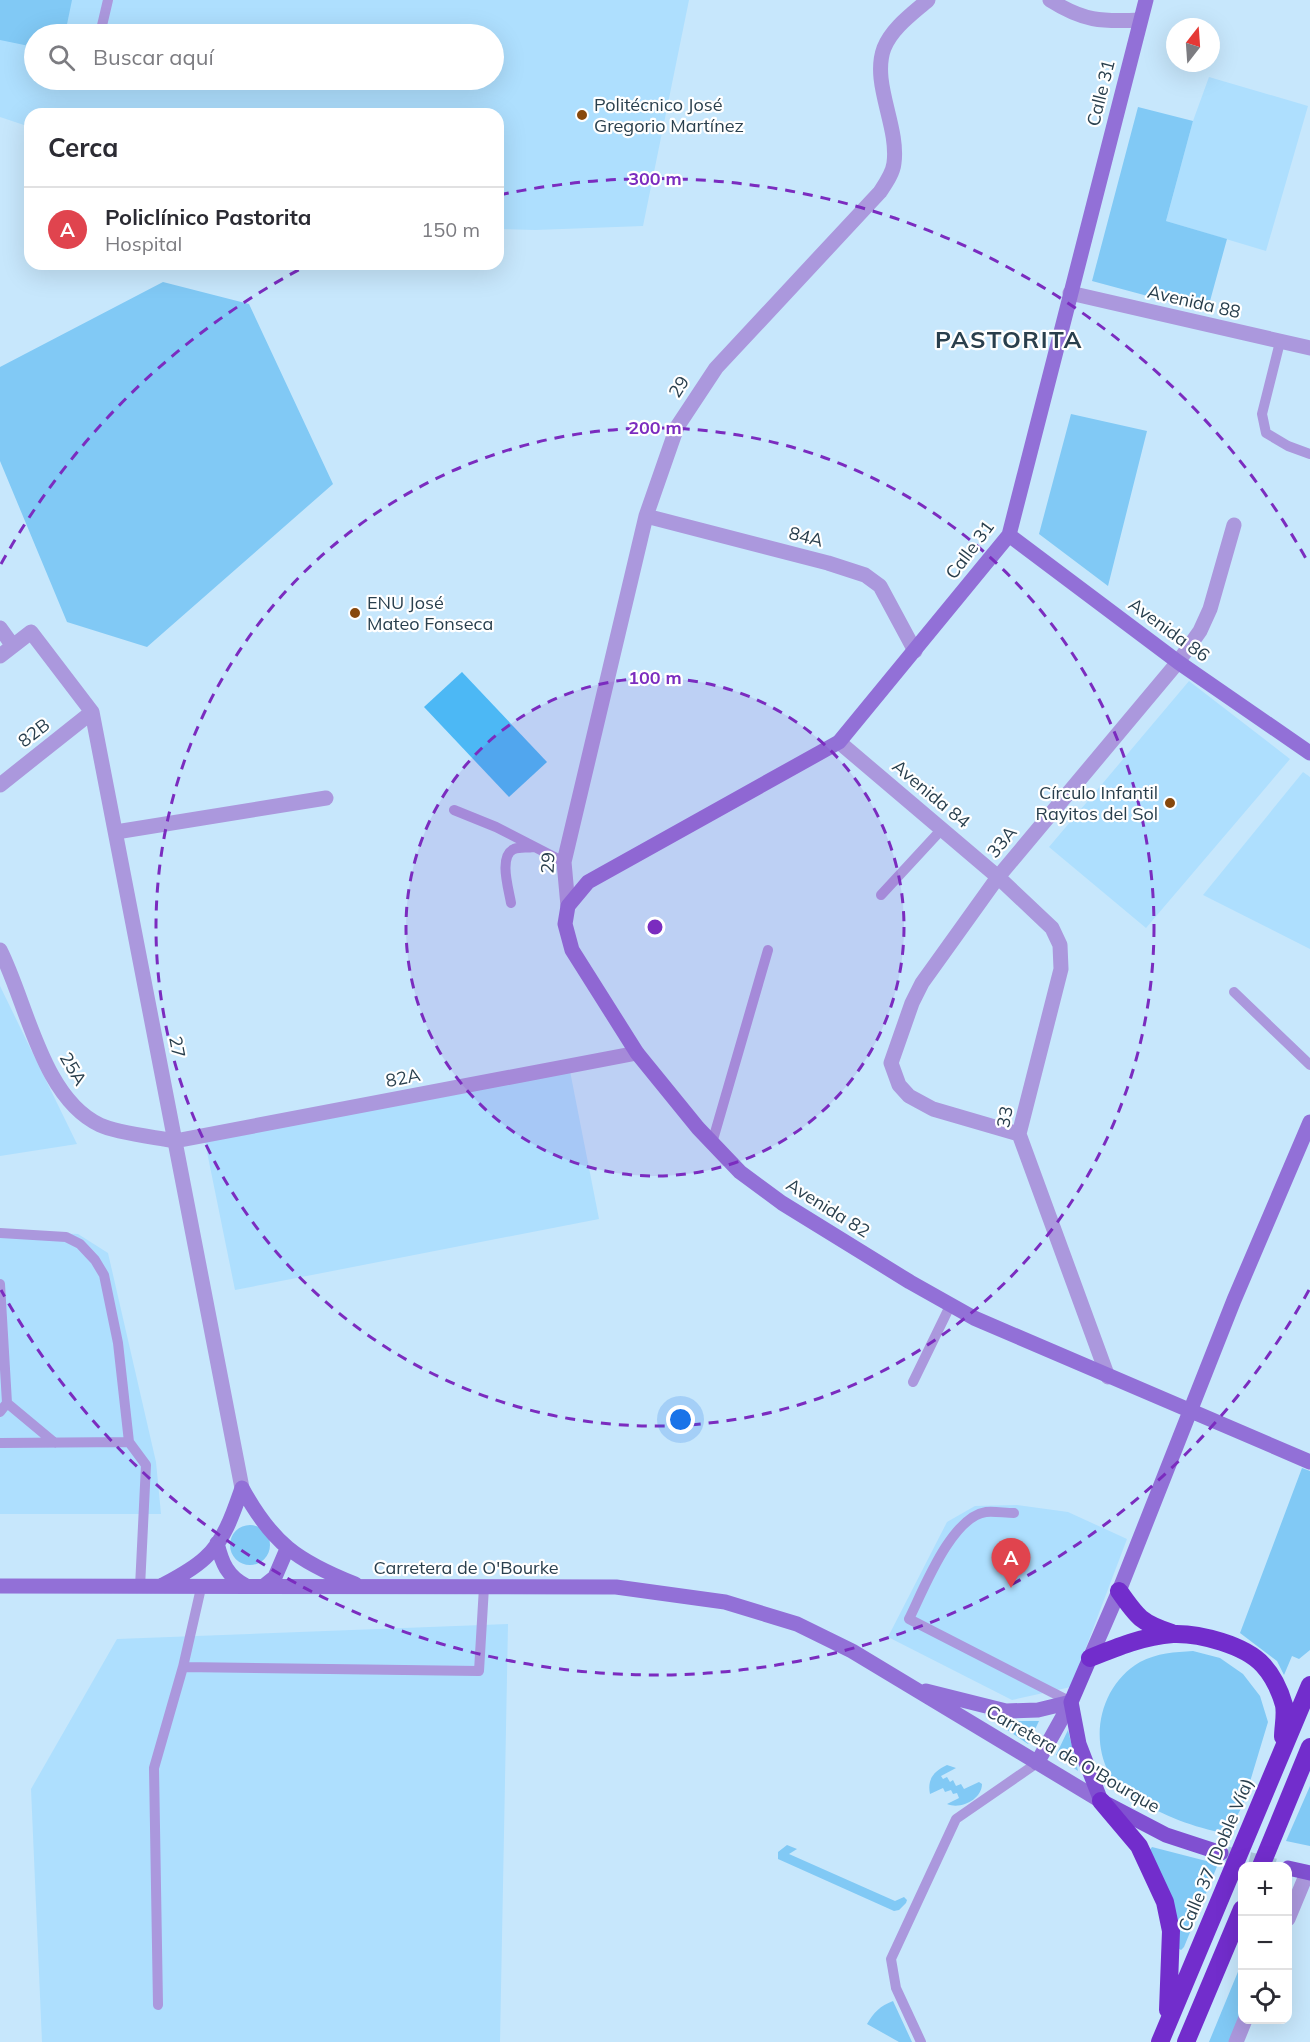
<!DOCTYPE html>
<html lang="es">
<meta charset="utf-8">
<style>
:root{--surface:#fff;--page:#f2f2f3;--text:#2b2b33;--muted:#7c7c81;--line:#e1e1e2;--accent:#d93025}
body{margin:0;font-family:Mulish,sans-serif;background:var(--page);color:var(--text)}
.controls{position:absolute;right:18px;bottom:18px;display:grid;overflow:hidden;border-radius:12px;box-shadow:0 6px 24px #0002}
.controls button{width:54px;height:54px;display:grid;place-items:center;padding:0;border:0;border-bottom:2px solid var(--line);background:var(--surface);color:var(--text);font:30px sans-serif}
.compass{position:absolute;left:1166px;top:18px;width:54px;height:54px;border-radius:50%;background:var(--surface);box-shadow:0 6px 24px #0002;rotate:17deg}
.you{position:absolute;left:681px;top:1420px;width:21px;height:21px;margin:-15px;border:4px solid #fff;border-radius:50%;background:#1a73e8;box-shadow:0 0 0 9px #1a73e833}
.badge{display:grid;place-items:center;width:39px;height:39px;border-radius:50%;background:var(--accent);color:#fff;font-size:20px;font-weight:700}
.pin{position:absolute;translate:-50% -50px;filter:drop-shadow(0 2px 3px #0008)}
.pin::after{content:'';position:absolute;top:32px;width:21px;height:18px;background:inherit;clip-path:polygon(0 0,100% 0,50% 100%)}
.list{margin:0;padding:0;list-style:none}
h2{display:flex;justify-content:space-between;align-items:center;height:78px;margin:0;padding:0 24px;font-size:26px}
h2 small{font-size:20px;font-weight:400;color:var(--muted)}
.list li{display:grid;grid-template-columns:39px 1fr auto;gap:18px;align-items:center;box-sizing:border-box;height:84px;padding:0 24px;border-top:2px solid var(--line)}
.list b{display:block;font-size:22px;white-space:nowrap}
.list p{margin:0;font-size:20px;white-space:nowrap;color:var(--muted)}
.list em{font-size:20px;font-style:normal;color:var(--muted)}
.icon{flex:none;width:33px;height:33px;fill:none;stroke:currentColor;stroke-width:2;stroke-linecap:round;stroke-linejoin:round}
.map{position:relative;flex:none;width:1310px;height:2042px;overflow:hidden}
.search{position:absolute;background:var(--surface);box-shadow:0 6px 24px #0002;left:24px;top:24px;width:480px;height:66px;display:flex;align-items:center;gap:15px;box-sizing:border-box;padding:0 21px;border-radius:33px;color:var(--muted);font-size:22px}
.panel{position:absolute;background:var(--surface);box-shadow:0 6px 24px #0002;left:24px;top:108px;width:480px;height:162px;border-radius:18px}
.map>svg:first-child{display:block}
.built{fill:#aedffe;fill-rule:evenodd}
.green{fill:#81c9f5}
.water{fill:#4cb8f5}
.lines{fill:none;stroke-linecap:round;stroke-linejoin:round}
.primary-tunnel{stroke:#a7c5d9;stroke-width:15;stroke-dasharray:15 8;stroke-linecap:butt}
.lane{stroke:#ab98dd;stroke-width:10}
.street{stroke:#ab98dd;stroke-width:15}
.secondary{stroke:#9270d7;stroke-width:15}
.primary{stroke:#8050d1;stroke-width:15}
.highway{stroke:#722dcc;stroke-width:18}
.ring{fill:none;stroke:#7b2cbf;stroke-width:3;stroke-dasharray:10 8}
.poi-dot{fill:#87480c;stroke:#fff;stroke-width:2}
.labels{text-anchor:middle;stroke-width:4.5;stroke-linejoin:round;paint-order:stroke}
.street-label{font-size:18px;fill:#293f4d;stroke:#fff}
.poi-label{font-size:18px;fill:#293f4d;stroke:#fff;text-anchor:start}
.district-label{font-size:24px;font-weight:bold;letter-spacing:1.5px;fill:#293f4d;stroke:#fff}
.centre{fill:#7b2cbf;stroke:#fff;stroke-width:3}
.ring-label{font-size:18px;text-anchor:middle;font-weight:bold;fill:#7b2cbf;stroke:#fff;stroke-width:4.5;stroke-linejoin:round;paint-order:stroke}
</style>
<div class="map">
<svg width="1310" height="2042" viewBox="0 0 1310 2042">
<rect width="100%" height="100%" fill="#c7e7fc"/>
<path class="built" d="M0,0h689l-46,226 -108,4 -37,-1v-115h-468v13l-30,-10zM34,34h460v46h-460z
M1209,77l99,29 -42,145 -100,-30 27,-100z
M1189,681l101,78 -144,169 -97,-81z
M1303,772l7,5v172l-107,-54z
M0,986l77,158 -77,12z
M570,1071l29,148 -364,71 -30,-148z
M0,1231l78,3 30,19 48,209 5,52h-161z
M1017,1505l51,7 59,27 -56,148 -59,13 -124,-63 59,-115 28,-16z
M508,1624l-8,418h-458l-11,-253 86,-150z"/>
<path class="green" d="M0,0h72l-7,34h-31v13l-34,-7z
M1138,107l55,14 -27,100 61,18 -20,73 -115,-31z
M163,282l86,22 84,180 -186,163 -80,-25 -67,-161v-94z
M1071,414l76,17 -39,155 -69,-52z
M1302,1468l8,3v179l-11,9 -7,-3 -8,19 -7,-14 -37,-28z
M230 1545a20 20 0 1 1 40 0a20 20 0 1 1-40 0Z
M1193,1651l27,7 23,16 17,22 8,26 -25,83 -16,29c-36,-8 -60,-16 -92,-36 -6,-4 -15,-7 -20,-12 -2,-4 -4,-9 -6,-13 -20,-38 -7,-89 31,-111 17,-9 35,-10 53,-11z
M984,1714l25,7h30l-11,23z
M1068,1730l10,41 -22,-16z
M947,1765l9,3 -15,8 2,3 4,-2 3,5 3,-2 3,6 5,-2 3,5 15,-7 3,2c0,15 -21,26 -35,20l12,-6 -2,-5 -4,1 -2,-4 -6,2 -2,-4 -13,6c-3,-15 4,-23 17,-29z
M1310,1786v60l-24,-5z
M787,1845l10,4 -8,5 106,47 9,-4 3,3 -1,3 -7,7 -5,1 -116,-52v-7z
M1152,1847l66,17 -34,83 -3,3 -3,-2 -29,-97z
M1242,1962l1,58 -10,22h-24z
M893,2001l19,41h-13l-32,-18c7,-12 13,-18 26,-23z"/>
<path class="water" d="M462,672l85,90 -38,35 -85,-90z"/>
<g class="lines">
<path class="primary-tunnel" d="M1227,1854l48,12"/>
<path class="lane" d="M100,34l8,-34
M1280,342l-18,72 4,19 22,13 22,8
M454,810l42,17 68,35
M881,895l61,-66
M511,903c-2,-13 -13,-47 3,-54 5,-2 13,-1 19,-2
M1234,992l76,73
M712,1143l56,-193
M0,1233l66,4 14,7 15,16 9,15 14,68 11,99 17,23 -6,122
M0,1284l7,119
M913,1382l37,-76
M0,1412l7,-9 48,40
M0,1443l129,-1
M1014,1513c-9,0 -20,-2 -28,-1 -35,5 -63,79 -77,107l162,83
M201,1588l-18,79 296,4 5,-84
M158,2005l-4,-237 29,-101
M921,2042l-25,-54 -5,-29 65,-140 81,-56"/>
<path class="street" d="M1050,0c33,21 51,22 90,20
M1070,293l240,55
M646,516l182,47 37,12 15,11 35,65
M0,628l13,18
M0,656l31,-24 61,80 150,776
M839,742l159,135 54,51 8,17 1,24 -42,165 89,243
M0,785l92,-73
M116,832l210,-34
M568,906l-4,-44 82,-346 31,-89 39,-59 164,-176c6,-9 13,-19 14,-29 5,-37 -23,-80 -10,-115 8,-20 28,-34 44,-48
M0,950c27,53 42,148 100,175 17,8 55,12 75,16l462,-88
M1019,1134l-86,-25 -24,-13 -10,-11 -8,-22 21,-60 10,-20 76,-106 180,-215 22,-31 10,-22 24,-84
M1288,1919l19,-46
M1236,2042l9,-22"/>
<path class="secondary" d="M1146,0l-137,535 -170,207 -251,140 -20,24 -3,18 7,26 65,103 61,75 42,44 42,31 128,79 64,36 336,144
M1009,535l169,127 132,91
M217,1543c5,20 10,33 29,43
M265,1585l10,-8 12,-28
M0,1586l616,1 109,15 72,22 55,27 249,150
M161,1586c15,-8 31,-16 44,-28 19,-16 29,-47 37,-70 30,55 55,73 113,96
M1090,1658l29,-67 115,-291 76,-178
M926,1691l80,20 32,-1 33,-8
M1037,1763l34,-61"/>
<path class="primary" d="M1090,1658l-19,44 8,42 22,57 65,34 55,18
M1288,1868l22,5"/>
<path class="highway" d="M1119,1591c18,26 22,32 53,42
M1090,1658c27,-11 54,-22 83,-24 26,-1 72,11 90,31 10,11 17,26 21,40 2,10 -1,22 -1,32
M1101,1801l38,45 26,56 6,29 -3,79
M1261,1866l49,-119
M1160,2042l150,-357
M1186,2042l56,-133"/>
</g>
<circle cx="655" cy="927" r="249" fill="#7b2cbf" fill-opacity=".12"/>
<g class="ring">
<circle cx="655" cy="927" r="249"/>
<circle cx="655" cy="927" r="499"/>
<path d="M1309 1290A748 748 0 0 1 1 1290M1 564A748 748 0 0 1 304 267M499 195A748 748 0 0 1 1309 564"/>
</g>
<g class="poi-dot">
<circle cx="582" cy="115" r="6"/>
<circle cx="355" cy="613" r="6"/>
<circle cx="1170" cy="803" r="6"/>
</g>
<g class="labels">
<g class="street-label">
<text transform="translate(1101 93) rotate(-76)" y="6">Calle 31</text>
<text transform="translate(1194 302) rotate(13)" y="6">Avenida 88</text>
<text transform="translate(679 387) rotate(-57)" y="6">29</text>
<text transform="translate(806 537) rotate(14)" y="6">84A</text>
<text transform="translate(970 550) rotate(-53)" y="6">Calle 31</text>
<text transform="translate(1169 630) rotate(36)" y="6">Avenida 86</text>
<text transform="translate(34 733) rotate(-38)" y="6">82B</text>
<text transform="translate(931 794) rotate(40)" y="6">Avenida 84</text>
<text transform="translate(1002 842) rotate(-50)" y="6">33A</text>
<text transform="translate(548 863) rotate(-87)" y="6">29</text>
<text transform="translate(177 1047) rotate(79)" y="6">27</text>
<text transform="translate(73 1069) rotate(60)" y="6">25A</text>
<text transform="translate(403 1078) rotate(-11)" y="6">82A</text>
<text transform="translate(1005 1117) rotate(-80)" y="6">33</text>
<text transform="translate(828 1208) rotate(32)" y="6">Avenida 82</text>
<text x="466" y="1574">Carretera de O'Bourke</text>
<text transform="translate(1073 1759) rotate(30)" y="6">Carretera de O'Bourque</text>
<text transform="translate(1216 1855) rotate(-67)" y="6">Calle 37 (Doble Vía)</text>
</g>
<g class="poi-label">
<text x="594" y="111">Politécnico José<tspan x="594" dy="21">Gregorio Martínez</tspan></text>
<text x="367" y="609">ENU José<tspan x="367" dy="21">Mateo Fonseca</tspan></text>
<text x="1158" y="799" text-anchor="end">Círculo Infantil<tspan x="1158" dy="21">Rayitos del Sol</tspan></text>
</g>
<g class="district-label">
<text x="1009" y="348">PASTORITA</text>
</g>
</g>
<circle cx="655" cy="927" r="9" class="centre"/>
<g class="ring-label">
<text x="655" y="185">300 m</text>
<text x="655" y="434">200 m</text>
<text x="655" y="684">100 m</text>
</g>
</svg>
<div class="controls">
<button>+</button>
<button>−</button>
<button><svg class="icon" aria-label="locate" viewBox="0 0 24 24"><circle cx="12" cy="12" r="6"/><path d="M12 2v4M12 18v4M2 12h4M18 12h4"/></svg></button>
</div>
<svg class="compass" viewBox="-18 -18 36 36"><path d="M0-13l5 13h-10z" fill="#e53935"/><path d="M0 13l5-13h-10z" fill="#7c7c81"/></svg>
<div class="you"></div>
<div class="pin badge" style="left:1011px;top:1588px;background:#e0444e">A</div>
<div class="search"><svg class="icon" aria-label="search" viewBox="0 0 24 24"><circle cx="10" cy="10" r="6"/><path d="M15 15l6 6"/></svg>Buscar aquí</div>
<section class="panel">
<h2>Cerca<small></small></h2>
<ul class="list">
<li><span class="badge" style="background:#e0444e">A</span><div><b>Policlínico Pastorita</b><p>Hospital</p></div><em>150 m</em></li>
</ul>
</section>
</div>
